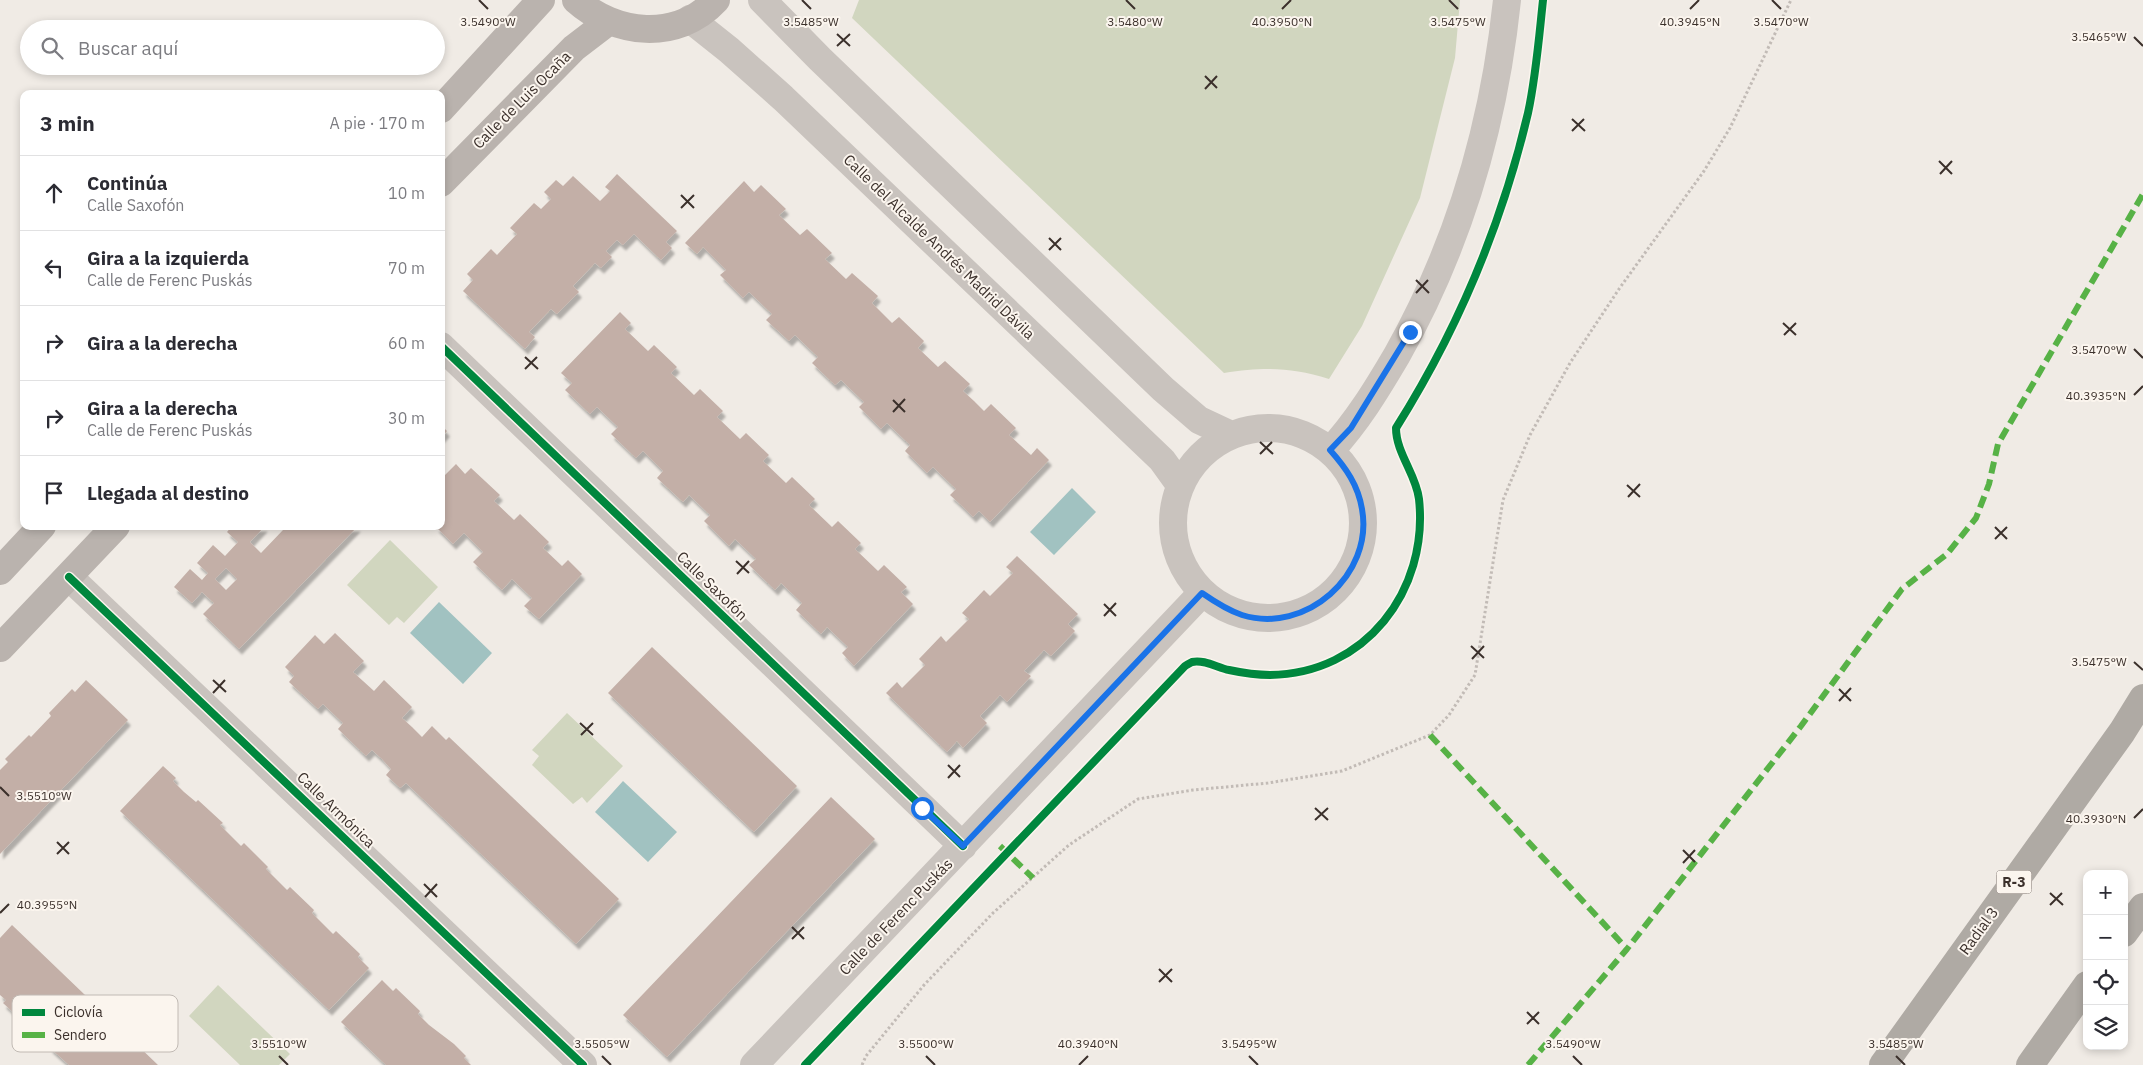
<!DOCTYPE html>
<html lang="es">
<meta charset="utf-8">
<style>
:root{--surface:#fff;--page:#f7f7f7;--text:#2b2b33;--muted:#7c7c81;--line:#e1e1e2}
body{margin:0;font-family:"IBM Plex Sans",sans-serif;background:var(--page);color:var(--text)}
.controls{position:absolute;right:15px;bottom:15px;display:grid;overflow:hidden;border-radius:10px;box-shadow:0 2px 8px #0003}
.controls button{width:45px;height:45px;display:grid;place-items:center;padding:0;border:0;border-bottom:1px solid var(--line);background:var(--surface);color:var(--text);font:25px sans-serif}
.stop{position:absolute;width:15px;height:15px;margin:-11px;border:4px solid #1a73e8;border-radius:50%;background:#fff}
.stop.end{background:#1a73e8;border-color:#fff;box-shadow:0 1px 5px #0008}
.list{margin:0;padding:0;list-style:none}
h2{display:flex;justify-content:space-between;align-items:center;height:65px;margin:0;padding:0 20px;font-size:21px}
h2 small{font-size:16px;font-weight:400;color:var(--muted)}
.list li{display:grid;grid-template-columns:32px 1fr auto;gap:15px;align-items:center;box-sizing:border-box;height:75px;padding:0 20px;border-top:1px solid var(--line)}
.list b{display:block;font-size:19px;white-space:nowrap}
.list p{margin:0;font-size:16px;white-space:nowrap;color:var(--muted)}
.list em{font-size:16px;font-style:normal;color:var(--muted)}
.icon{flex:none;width:28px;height:28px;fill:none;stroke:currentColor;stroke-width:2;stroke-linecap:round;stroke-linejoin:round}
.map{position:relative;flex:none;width:2143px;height:1065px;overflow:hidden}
.search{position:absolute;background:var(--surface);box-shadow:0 2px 8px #0003;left:20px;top:20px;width:425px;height:55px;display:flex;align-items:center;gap:12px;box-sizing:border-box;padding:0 18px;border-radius:28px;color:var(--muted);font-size:19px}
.panel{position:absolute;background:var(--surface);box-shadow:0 2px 8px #0003;left:20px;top:90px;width:425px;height:440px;border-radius:10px}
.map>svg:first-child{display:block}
.green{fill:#d1d6bf}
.water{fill:#a1c2c1}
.building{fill:#c3afa7;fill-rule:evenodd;filter:url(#shadow)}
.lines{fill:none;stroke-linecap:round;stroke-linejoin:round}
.path{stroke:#c2bbb6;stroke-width:3;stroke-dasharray:2.5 2.5;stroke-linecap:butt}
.minor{stroke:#c9c3be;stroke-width:28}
.secondary{stroke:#bab3ae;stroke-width:28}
.motorway{stroke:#afaaa4;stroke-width:28}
.quiet{stroke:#57b246;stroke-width:6;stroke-dasharray:12 6;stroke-linecap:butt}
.cycleway-casing{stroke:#fbf5ee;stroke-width:11}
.cycleway{stroke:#00873e;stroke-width:8}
.route{stroke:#1a73e8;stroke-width:6}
.ticks{fill:none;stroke:#3b302b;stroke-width:2}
.labels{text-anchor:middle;stroke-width:4;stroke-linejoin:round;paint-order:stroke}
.shield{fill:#fbf5ee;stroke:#756b66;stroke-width:1}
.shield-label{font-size:14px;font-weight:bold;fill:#3b302b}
.street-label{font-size:15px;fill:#3b302b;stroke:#fbf5ee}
.key{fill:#fbf5ee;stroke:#c1bab4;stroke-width:1}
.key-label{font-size:14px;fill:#3b302b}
.ticks-label{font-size:12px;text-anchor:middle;fill:#3b302b;stroke:#fbf5ee;stroke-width:4;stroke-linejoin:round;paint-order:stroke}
</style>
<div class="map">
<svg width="2143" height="1065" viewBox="0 0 2143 1065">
<defs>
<filter id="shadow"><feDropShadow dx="3" dy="5.5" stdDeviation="1" flood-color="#0004"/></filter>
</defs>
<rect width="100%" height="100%" fill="#f0ebe5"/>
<path class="green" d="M859,0h601l-5,58 -35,140 -58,128 -33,53c-39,-12 -65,-12 -105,-6l-372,-355z
M390,540l48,47 -34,36 -7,-6 -8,8 -42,-40z
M567,713l56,53 -36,37 -5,-6 -9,7 -41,-39 7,-9 -7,-6z
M218,985l72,69 -11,11h-39l-51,-49z"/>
<path class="water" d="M1072,488l24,24 -42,43 -24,-23z
M439,602l53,51 -29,31 -53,-51z
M623,781l54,51 -29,30 -53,-50z"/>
<path class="building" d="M617,174l60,57 -11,11 6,6 -11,12 -27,-26 -11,11 -6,-5 -11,11 6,6 -11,11 -6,-5 -22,23 6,6 -22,22 -6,-5 -22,23 6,5 -10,12 -62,-58 10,-11 -6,-6 24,-25 6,6 20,-21 -7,-6 24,-25 7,6 10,-10 -7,-7 12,-12 7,6 10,-10 27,25 10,-10 -5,-4z
M744,181l10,11 7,-7 25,24 -7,6 21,20 7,-6 25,24 -7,6 21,20 6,-6 26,23 -6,7 20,20 7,-6 25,24 -6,7 20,19 7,-6 25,23 -7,7 11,10 10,10 7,-7 25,24 -7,7 22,20 6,-7 12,12 -59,62 -11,-11 -6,6 -11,-11 -12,-11 6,-6 -23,-22 -6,6 -22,-22 5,-6 -23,-22 -6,6 -22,-22 5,-5 -23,-22 -6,5 -23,-22 6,-6 -23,-22 -6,6 -23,-21 6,-6 -23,-22 -6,6 -23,-23 6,-5 -23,-23 -6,7 -12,-11z
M620,312l11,11 -6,6 23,22 6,-6 23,22 -6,6 23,22 6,-6 23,22 -6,6 23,22 6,-6 23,22 -6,6 23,22 6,-6 23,22 -6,6 23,22 6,-6 23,22 -6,6 23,22 6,-6 23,22 -6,5 12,12 -59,62 -12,-13 6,-6 -21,-20 -6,7 -25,-24 6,-7 -21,-20 -6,7 -26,-25 7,-6 -21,-20 -6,7 -25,-25 6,-6 -21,-20 -6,7 -26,-24 6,-7 -20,-20 -7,7 -25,-24 7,-7 -21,-20 -7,7 -25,-24 7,-7 -11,-10z
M441,425l6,6 -6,7z
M456,464l9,10 6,-6 29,27 -6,6 20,19 6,-6 29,28 -6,6 19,18 6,-6 14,14 -43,45 -15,-13 8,-8 -20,-19 -10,11 -29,-28 10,-10 -19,-19 -11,11 -18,-18h6v-47z
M232,526h33l-15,16 11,11 22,-23 -4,-4h79l-119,123 -36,-35 11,-11 -12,-11 -10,11 -18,-16 16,-18 12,11 6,-7 -11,-10 16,-18 12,11 13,-14 -11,-10zM226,568l11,11 -11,11 -11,-11z
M1017,556l61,58 -10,10 7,7 -24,25 -7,-6 -20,21 7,5 -24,26 -7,-7 -20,21 7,7 -24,25 -6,-7 -10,11 -61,-59 11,-11 5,6 23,-23 -6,-6 22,-23 5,6 23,-23 -7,-6 22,-23 6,6 23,-23 -7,-6z
M335,633l29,28 -11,11 10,9 11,10 10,-11 28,27 -10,11 10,9 10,10 10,-11 14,14 3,-3 170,162 -43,45 -170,-161 -6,5 -14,-13 5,-6 -9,-10 -10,-9 -6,6 -28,-27 5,-6 -20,-19 -5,5 -29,-27 5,-6 -9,-9 30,-32 9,9z
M652,647l145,139 -43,46 -146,-139z
M86,680l42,40 -128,134v-84l8,-8 -3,-3 24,-24 2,2 20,-21 -2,-3 23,-24 3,3z
M163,766l13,12 -3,3 11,11 12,10 2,-2 25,23 -3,2 21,21 3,-3 24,24 -2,2 21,21 3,-3 24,23 -2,3 21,21 3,-3 24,23 -2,3 11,11 -40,42 -209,-199z
M831,797l44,42 -208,218 -44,-42z
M12,925l24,23 122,117h-89l-20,-18 3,-2 -21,-21 -3,2 -25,-23 3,-3 -6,-5v-57z
M382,980l11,11 3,-3 24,23 -2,3 11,11 25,19 12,12 -2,2 7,7h-85l-45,-43z"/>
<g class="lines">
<path class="path" d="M862,1065l4,-9 58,-71 69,-72 76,-68 69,-46 55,-9 75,-7 74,-12 88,-36 19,-20 26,-40 28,-175 27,-65 40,-72 49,-74 85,-118 26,-43 61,-128"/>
<path class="minor" d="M762,0l58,59 343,330 36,31 32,15
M690,19l39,31 54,48 379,362 18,25
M441,346l522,500
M1173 523a95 95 0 1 1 190 0a95 95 0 1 1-190 0Z
M1330,451c27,-29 47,-62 67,-96 62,-110 97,-230 110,-355
M69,577l514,488
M754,1065l448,-472"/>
<path class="secondary" d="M576,0c39,35 101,42 140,0
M441,109l100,-109
M441,183l133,-135 34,-26
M0,571l42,-45
M0,648l116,-122"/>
<path class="motorway" d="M2124,933l19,-26
M1883,1065l239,-333 21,-34
M2030,1065l57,-80"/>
<path class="quiet" d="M1430,735l197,214
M1000,846l33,32
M1528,1065l99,-116 174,-223 101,-137 45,-35 29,-36 13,-34 9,-40 145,-250"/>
<defs>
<path id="cycleway" d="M441,346l522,500
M69,577l514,488
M805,1065l380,-399c3,-2 5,-3 7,-4 12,-3 26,6 37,8 14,3 27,5 41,5 95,-1 159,-84 149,-176 -3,-25 -23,-46 -23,-71 61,-97 106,-204 132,-315 8,-37 11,-76 15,-113"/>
</defs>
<use href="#cycleway" class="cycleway-casing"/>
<use href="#cycleway" class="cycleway"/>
</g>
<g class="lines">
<path class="route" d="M922,808l41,38 239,-253c13,9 25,17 40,22 63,20 132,-40 120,-106 -4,-24 -16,-41 -32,-59l21,-22 59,-96"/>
</g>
<path class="ticks" d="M479,0l9,9M802,0l9,9M1126,0l9,9M1449,0l9,9M1772,0l9,9M1282,9l9,-9M1690,9l9,-9M837,34l13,12M2134,37l9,9M837,46l13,-12M1205,76l12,12M1205,89l12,-13M1572,119l13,12M1572,131l12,-12M1939,161l13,13M1940,174l12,-13M681,195l13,13M681,208l13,-13M1049,238l12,12M1049,250l12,-12M1416,280l13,13M1416,293l12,-13M1783,323l13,12M1784,335l12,-12M2134,349l9,9M525,357l13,12M525,369l12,-12M2134,395l9,-9M893,400l12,12M893,412l12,-13M1260,442l13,12M1260,454l12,-12M1627,485l13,12M1628,497l12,-13M1995,527l12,12M1995,539l12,-12M736,561l13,12M737,574l12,-13M1104,604l12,12M1104,616l12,-13M1471,646l13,12M1472,659l12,-13M2134,662l9,8M213,680l13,12M1839,689l12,12M213,693l12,-13M1839,701l12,-13M580,723l13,12M581,735l12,-12M948,765l12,12M948,778l12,-13M0,787l9,9M1315,808l13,12M2134,818l9,-9M1315,820l13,-12M57,842l12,12M1683,850l12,12M57,854l12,-12M1683,863l12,-13M424,884l13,13M2050,893l13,12M425,897l12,-13M2050,905l12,-12M0,913l9,-9M792,927l12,12M792,939l12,-12M1159,969l13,13M1159,982l13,-13M1527,1012l12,12M1527,1024l12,-12M279,1056l9,9M602,1056l9,9M926,1056l9,9M1249,1056l9,9M1573,1056l9,9M1896,1056l9,9M1079,1065l9,-9"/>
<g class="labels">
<rect class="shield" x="1996.5" y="870.5" width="35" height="23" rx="4"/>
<g class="shield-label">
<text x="2014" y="887">R-3</text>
</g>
<g class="street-label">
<text transform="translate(522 100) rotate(-45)" y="5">Calle de Luis Ocaña</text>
<text transform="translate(939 247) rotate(44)" y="5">Calle del Alcalde Andrés Madrid Dávila</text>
<text transform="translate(712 586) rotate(44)" y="5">Calle Saxofón</text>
<text transform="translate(336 810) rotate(44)" y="5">Calle Armónica</text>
<text transform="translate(896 917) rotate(-46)" y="5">Calle de Ferenc Puskás</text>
<text transform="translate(1979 931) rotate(-54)" y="5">Radial 3</text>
</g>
</g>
<rect x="12" y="995" width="166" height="57" rx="8" class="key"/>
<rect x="22" y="1009" width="23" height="7" fill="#00873e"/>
<rect x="22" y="1032" width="23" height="6" fill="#57b246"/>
<g class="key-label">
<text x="54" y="1017">Ciclovía</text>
<text x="54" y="1040">Sendero</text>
</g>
<g class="ticks-label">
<text x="488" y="26">3.5490°W</text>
<text x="811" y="26">3.5485°W</text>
<text x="1135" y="26">3.5480°W</text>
<text x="1458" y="26">3.5475°W</text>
<text x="1781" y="26">3.5470°W</text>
<text x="1282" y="26">40.3950°N</text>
<text x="1690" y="26">40.3945°N</text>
<text x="2099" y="41">3.5465°W</text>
<text x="2099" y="354">3.5470°W</text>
<text x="2096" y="400">40.3935°N</text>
<text x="2099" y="666">3.5475°W</text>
<text x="44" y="800">3.5510°W</text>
<text x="2096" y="823">40.3930°N</text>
<text x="47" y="909">40.3955°N</text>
<text x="1088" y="1048">40.3940°N</text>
<text x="279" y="1048">3.5510°W</text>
<text x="602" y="1048">3.5505°W</text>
<text x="926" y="1048">3.5500°W</text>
<text x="1249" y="1048">3.5495°W</text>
<text x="1573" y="1048">3.5490°W</text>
<text x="1896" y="1048">3.5485°W</text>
</g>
</svg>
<div class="controls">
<button>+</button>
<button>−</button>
<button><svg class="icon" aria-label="locate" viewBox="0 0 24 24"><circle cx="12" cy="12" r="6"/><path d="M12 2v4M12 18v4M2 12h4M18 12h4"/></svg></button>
<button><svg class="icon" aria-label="layers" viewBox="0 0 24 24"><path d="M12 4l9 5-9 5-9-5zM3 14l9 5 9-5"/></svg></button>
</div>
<div class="stop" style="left:922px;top:808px"></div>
<div class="stop end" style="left:1410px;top:332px"></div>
<div class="search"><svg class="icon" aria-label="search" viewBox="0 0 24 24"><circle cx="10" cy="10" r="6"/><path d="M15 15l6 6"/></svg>Buscar aquí</div>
<section class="panel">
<h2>3 min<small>A pie · 170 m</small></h2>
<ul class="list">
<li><svg class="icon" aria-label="ahead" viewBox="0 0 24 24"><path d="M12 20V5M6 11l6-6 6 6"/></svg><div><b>Continúa</b><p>Calle Saxofón</p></div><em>10 m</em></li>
<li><svg class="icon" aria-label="left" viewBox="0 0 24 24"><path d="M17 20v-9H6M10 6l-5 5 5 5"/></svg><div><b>Gira a la izquierda</b><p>Calle de Ferenc Puskás</p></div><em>70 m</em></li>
<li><svg class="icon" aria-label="right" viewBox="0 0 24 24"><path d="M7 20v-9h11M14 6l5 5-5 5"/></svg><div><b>Gira a la derecha</b></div><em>60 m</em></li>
<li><svg class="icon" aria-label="right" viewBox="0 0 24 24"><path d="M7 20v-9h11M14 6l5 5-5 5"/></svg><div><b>Gira a la derecha</b><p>Calle de Ferenc Puskás</p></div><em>30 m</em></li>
<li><svg class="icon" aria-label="arrive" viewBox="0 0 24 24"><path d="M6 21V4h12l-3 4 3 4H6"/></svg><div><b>Llegada al destino</b></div></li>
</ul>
</section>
</div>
